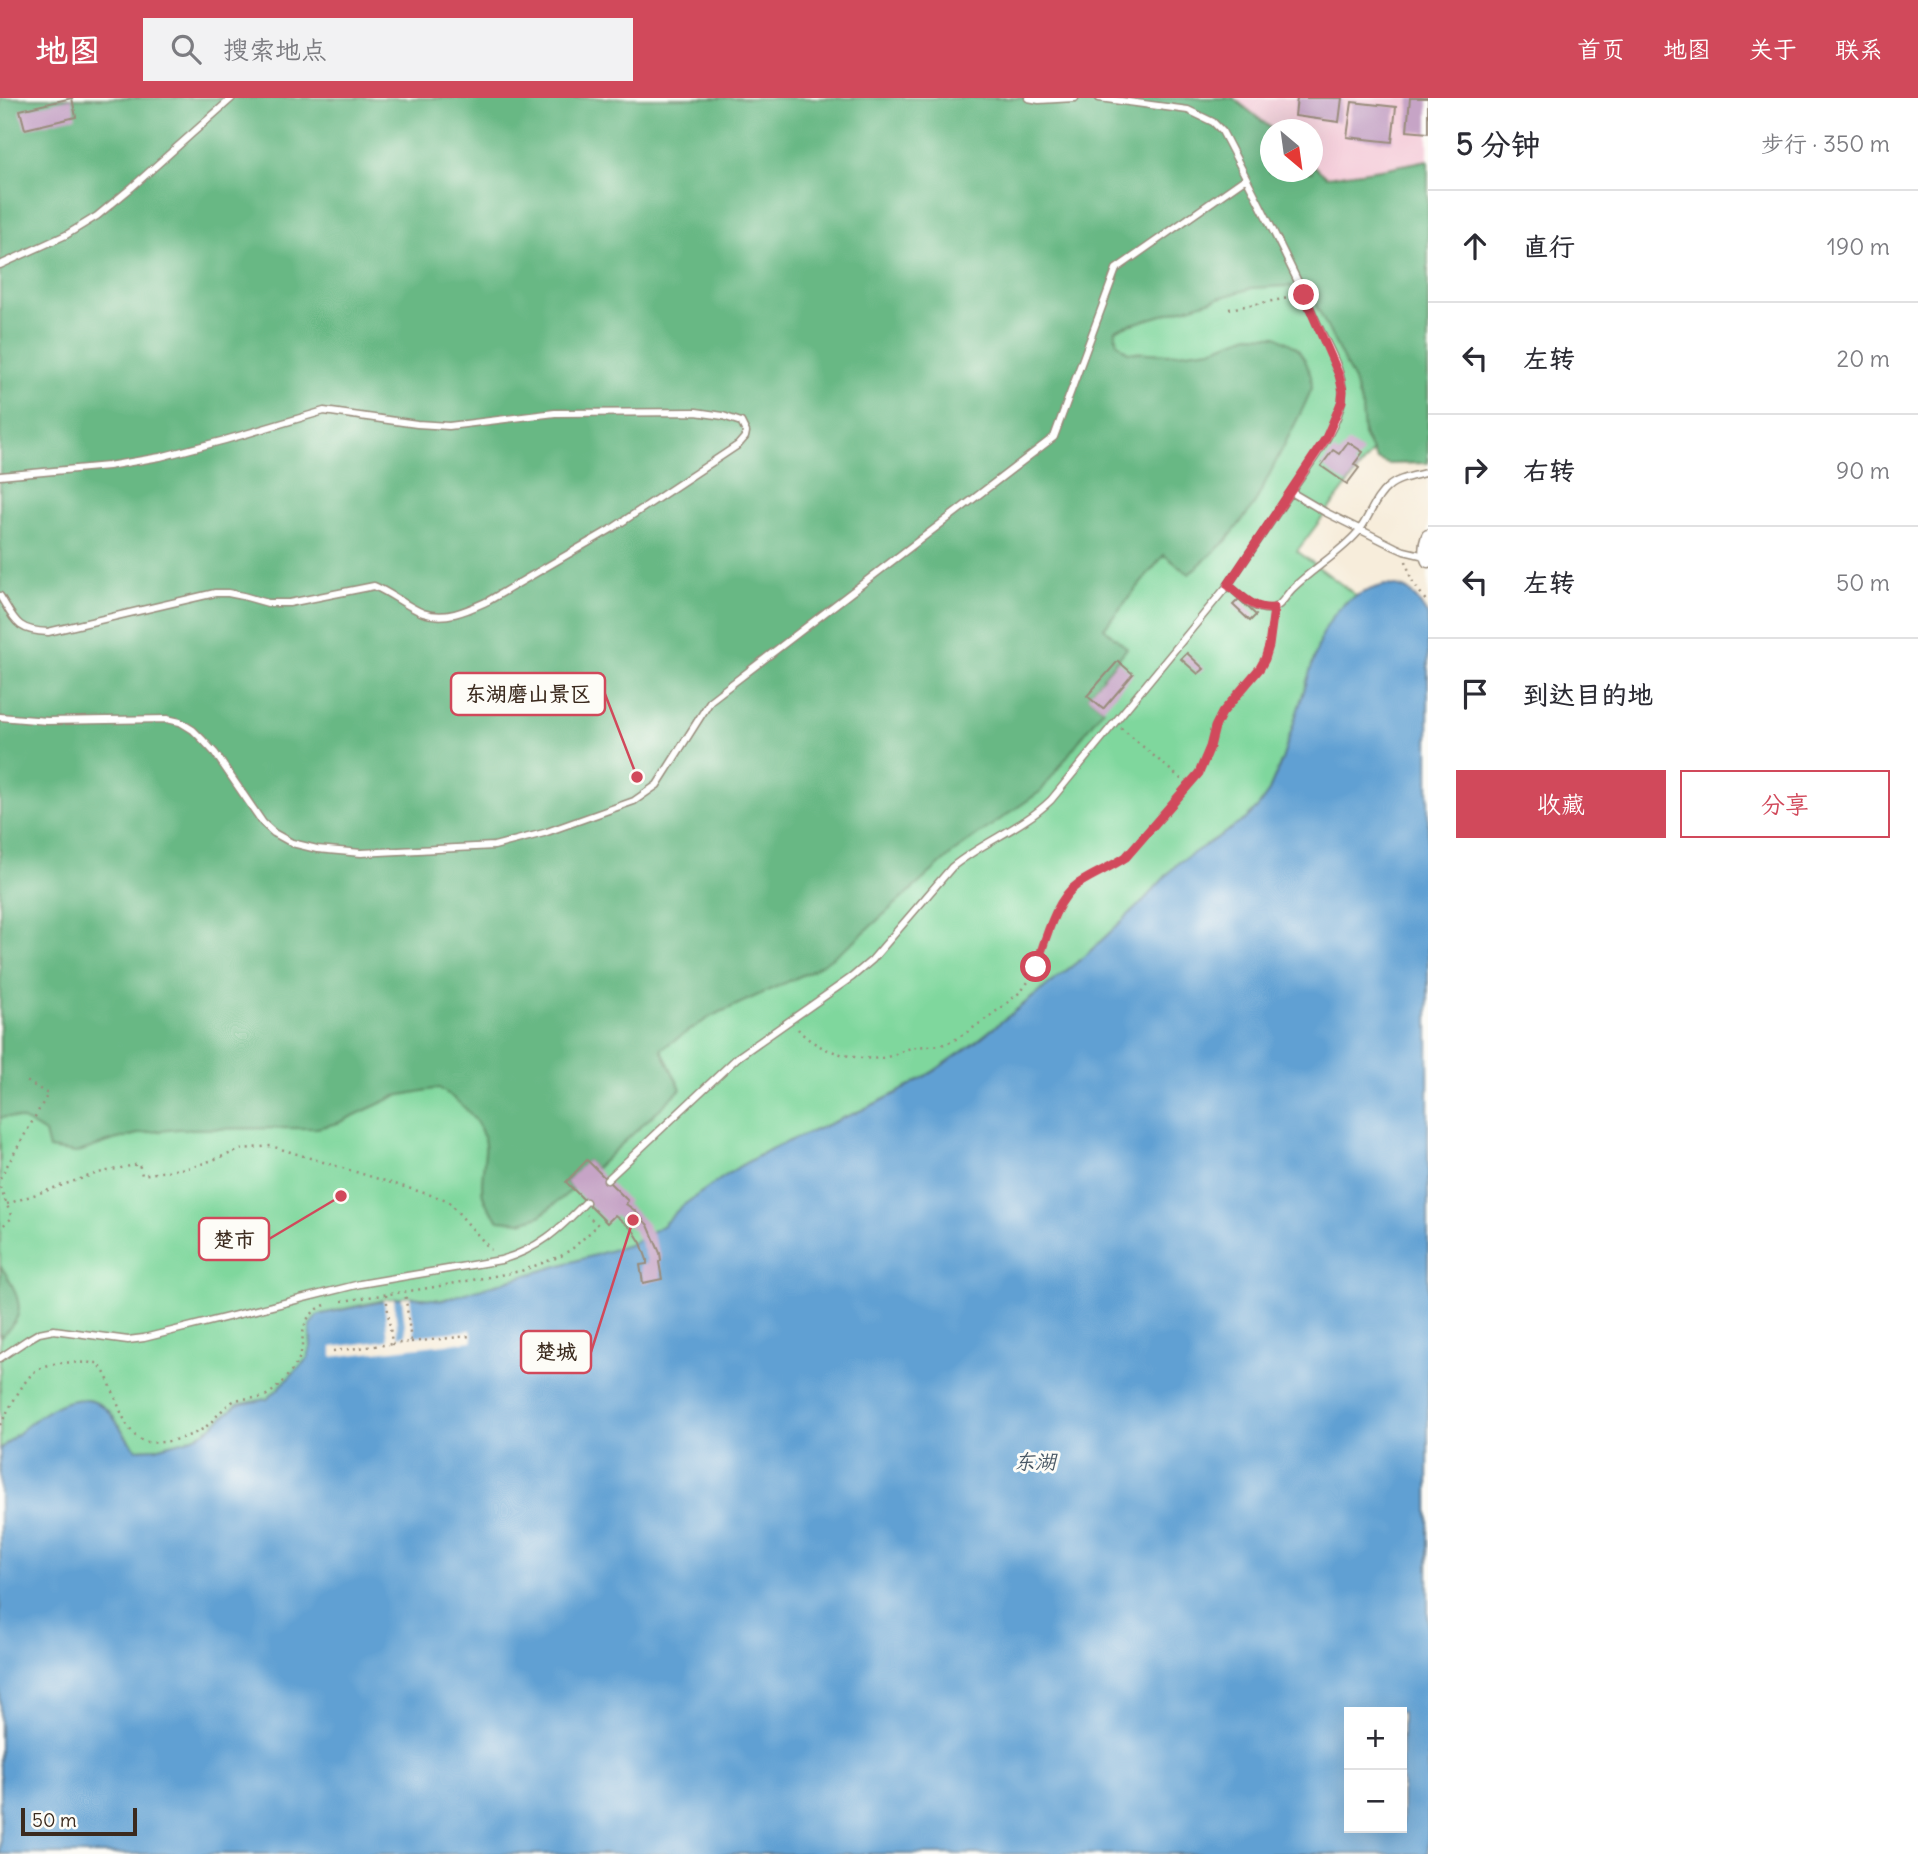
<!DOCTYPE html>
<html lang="zh">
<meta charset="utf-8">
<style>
:root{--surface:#fff;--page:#f2f2f3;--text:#2b2b33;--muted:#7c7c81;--line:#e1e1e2;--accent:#d1495b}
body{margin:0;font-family:Delius,"LXGW WenKai TC",sans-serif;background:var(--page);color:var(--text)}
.controls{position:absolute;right:21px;bottom:21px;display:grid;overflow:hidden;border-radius:0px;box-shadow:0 7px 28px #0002}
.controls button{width:63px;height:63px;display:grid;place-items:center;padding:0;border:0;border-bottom:2px solid var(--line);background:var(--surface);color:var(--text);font:35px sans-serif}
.compass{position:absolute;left:1260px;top:21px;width:63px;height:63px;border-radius:50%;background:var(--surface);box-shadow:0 7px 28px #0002;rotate:151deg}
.scale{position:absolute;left:21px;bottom:18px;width:116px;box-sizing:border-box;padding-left:7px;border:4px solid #3b2a1e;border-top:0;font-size:19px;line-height:24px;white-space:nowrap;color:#3b2a1e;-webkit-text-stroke:5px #fdfcf7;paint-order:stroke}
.stop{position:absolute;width:21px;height:21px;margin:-16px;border:5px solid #d1495b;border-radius:50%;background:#fff}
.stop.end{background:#d1495b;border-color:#fff;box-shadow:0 2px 7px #0008}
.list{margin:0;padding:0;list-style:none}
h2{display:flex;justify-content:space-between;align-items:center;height:91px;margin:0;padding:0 28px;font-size:30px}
h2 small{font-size:23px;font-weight:400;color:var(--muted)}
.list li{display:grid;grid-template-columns:46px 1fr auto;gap:21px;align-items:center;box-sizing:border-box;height:112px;padding:0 28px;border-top:2px solid var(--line)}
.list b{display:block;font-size:26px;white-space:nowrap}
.list em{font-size:23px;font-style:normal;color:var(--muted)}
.actions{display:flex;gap:14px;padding:21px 28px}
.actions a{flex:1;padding:16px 0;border:2px solid var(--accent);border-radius:0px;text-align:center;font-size:24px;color:var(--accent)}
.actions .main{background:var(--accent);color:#fff}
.icon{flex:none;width:38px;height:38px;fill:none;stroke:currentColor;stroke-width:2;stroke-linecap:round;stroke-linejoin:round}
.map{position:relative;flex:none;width:1428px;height:1756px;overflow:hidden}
header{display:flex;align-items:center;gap:42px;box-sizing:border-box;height:98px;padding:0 35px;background:var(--accent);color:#fff}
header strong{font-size:33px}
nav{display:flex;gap:38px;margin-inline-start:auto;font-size:24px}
.search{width:490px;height:63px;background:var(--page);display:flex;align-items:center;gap:18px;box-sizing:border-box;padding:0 24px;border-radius:0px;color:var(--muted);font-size:26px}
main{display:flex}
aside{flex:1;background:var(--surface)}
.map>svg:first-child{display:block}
.built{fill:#f5cfdb}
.green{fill:#7fd79d;stroke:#5d805e;stroke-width:2}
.forest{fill:#67b884;stroke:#517151;stroke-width:2}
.water{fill:#61a0d3;stroke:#4e6578;stroke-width:2;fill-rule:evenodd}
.pier{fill:#f7eddb}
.building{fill:#c6a4c6}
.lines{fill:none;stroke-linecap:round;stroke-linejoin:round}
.service-casing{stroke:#998c7c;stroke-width:9}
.minor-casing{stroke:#998c7c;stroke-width:15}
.path{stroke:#998c7c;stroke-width:2.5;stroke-dasharray:2 5;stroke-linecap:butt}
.service{stroke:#fff;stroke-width:6}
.minor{stroke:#fff;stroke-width:12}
.route{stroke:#d1495b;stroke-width:9}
.labels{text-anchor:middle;stroke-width:6;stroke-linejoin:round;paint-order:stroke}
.water-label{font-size:21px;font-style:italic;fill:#4a5966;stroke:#fdfcf7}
.leader{fill:none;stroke:#d1495b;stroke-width:2.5}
.callout-dot{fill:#d1495b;stroke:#fdfcf7;stroke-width:2.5}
.callout{fill:#fdfcf7;stroke:#d1495b;stroke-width:2.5}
.callout-label{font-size:21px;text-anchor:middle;font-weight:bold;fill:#3b2a1e}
</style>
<header>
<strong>地图</strong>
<div class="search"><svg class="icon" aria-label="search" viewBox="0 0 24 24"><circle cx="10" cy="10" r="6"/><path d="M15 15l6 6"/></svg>搜索地点</div>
<nav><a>首页</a><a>地图</a><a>关于</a><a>联系</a></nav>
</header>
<main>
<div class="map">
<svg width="1428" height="1756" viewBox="0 0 1428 1756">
<rect width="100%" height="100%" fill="#fdfcf7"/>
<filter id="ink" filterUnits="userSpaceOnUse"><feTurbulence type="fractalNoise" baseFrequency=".0143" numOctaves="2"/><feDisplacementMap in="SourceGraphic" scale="14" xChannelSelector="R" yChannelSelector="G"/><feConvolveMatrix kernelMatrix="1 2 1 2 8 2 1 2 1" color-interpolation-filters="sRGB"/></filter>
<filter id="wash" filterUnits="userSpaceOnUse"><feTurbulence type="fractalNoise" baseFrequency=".00686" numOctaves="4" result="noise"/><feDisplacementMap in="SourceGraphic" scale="28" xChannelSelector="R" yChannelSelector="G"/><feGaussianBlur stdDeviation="1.57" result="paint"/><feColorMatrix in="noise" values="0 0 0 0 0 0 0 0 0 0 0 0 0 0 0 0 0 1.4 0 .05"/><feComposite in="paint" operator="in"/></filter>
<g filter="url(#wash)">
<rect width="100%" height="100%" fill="#f7eddb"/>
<path class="built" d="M1233,0h195v62l-41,8 -60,9 -14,-12 -1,-35 -40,-1z"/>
<path class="green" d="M0,0h1233l39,31 -2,1v42h42l1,-7 78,262 -94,124 60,45 -13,7 -24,37 -38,120 -14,33 -10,14 -12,12 -68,44 -37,40 -56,53 -112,88 -39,27 -37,22 -35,17 -91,39 -31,17 -37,25 -22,16 -18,18 -33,20 -188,55 -32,-3 -26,3 -62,14 -12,11 1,21 -3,12 -31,32 -10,9 -30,6 -32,27 -19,8 -30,8 -20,1c-12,-12 -17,-28 -29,-39 -34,-32 -80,18 -107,39z"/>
<path class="forest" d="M0,0h1233l39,31 -2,1v42h42l1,-7 14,12 60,-9 41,-8v303l-40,1 -12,-5 -12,-24 -2,-27 -8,-27 -46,-92 -21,-3 -35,2 -133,40 -4,2 2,13 11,9 41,2 42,-5 38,-14 28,1 20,12 8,12 6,16 1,12 -8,18 -50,99 -28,36 -37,33 -25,-19 -60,73 23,20 -39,48 15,13 -62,82 -86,60 -103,92 -28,20 -17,10 -95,43 -51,33 20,40 -86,80 -8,-8 -21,21 7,7 -33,27 -19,6 -22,-2c-21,-21 -18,-31 -15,-59 0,-5 2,-11 1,-16 -3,-26 -26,-44 -46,-57l-43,8 -58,27 -21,5 -139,1 -36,4 -28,7 -38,13 -27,-4 -4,-16c-15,-9 -27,-19 -45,-15z
M0,1168c5,5 8,12 12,19 12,25 9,34 -12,52z"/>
<path class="water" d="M1385,487c26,0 30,11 43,31v1238h-1428v-405c25,-22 73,-71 107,-39 12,11 17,28 29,39l20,-1 30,-8 19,-8 32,-27 30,-6 10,-9 31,-32 3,-12 -1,-21 7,-9 5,-2 72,-15 16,-2 32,3 187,-55 34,-20 18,-18 22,-16 37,-25 31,-17 91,-39 35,-17 37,-22 39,-27 112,-88 56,-53 37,-40 68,-44 12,-12 10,-14 14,-33 38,-120c14,-33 30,-46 65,-55zM1349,1614h53v116h-53z"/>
<path class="pier" d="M410,1199l5,39 56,-6 2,11 -141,16v-10l56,-7 -4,-40 10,-1 4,37 8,-1 -4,-37z"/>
<g id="blocks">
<path class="building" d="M72,0l4,19 -51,12 -5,-19z
M1297,0h45l-3,24 -44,-6z
M1410,0h18v35l-21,-2z
M1352,4l44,5 -4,35 -45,-5z
M1348,344l15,10 -9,12 5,4 -12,16 -26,-18 12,-16 6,4z
M1239,501l17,16 -6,6 -17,-16z
M1187,555l17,16 -6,5 -17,-15z
M1118,563l15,13 -30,35 -16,-13z
M587,1062l41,41 -2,3 8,6 14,15 12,28 1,7 -2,2 3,17 -19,4 -3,-18 7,-1v-4l-6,-17 -8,-13 -18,-15 -8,8 -41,-41z"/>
</g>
</g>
<g filter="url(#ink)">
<use href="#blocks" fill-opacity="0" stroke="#998c7c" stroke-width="2"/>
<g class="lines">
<defs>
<path id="service" d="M1028,0l11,2 36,-2
M1099,0l89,12 25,12 9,9c33,63 66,127 95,192 10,22 29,51 25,76 -4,31 -34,67 -51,93l34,20 70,35 9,4 21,5
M0,167l66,-30 31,-19 34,-28 101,-90
M0,378l108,-10 52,-9 65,-17 99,-29 93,13 32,2 106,-13 141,-1 27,4 18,6 5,10 -1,5 -7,8 -125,83 -125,73c-20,9 -42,20 -65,12 -17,-7 -32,-20 -49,-27l-85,17h-21l-25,-7 -15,-3h-13l-167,39c-32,-1 -33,-12 -48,-36
M1228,487c11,9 25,25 41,24 12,-1 16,-13 23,-20 21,-21 47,-35 66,-57 11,-13 16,-34 30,-45 10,-9 27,-11 40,-15
M0,619l47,4 120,-2 13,3 13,8 9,9 13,14 48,70 11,10 18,10 25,6 44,4 133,-7 50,-13 90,-32 23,-16 54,-85 343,-263 62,-168 130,-91
M607,1082l131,-123 114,-80 20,-17 80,-93c32,-26 69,-38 99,-67l177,-215 63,-93
M0,1260l27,-18 12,-7 15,-3 74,10 16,-2 216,-54 141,-24c37,-11 58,-30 85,-58"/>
<path id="minor" d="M1428,438c-3,8 -4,17 0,25"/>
</defs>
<use href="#service" class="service-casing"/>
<use href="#minor" class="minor-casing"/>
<path class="path" d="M1229,211l65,-12
M1406,463l5,18 17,25
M1121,630l67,57
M798,931c16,21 57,32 83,29 11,-1 20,-7 30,-10 12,-3 26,-1 37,-5 12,-4 66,-44 74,-53 24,-28 23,-75 49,-101 14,-14 38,-20 55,-32l73,-84 11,-26 5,-20 7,-14 38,-45 5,-9 4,-13 4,-28
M0,1080l48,-84 -25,-15
M0,1089l12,31 -12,10
M7,1106l91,-31 41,-9 3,11 51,-8 50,-18 28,-3 176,54 44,50
M386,1197l6,49 19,-2 -6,-51
M342,1203l87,-13 92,-17 40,-15 12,-8 25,-23 -11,-10
M411,1244l59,-6
M333,1253l59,-7
M0,1327c8,-14 22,-42 33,-52 16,-14 45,-10 65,-10 17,21 21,60 40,75 13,11 54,-1 66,-10 10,-7 17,-19 28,-26 9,-5 15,-3 25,-4 14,0 32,-23 39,-34 14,-19 -5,-43 29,-59"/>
<use href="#service" class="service"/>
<use href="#minor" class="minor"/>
</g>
</g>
<g class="lines" filter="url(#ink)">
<path class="route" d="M1036,869c9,-25 19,-68 42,-83 15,-10 33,-17 48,-27l73,-84 11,-26 5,-20 7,-14 38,-45 5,-9 4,-13 5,-38c-19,3 -32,-12 -46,-23l98,-147 16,-37 1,-10 -4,-16 -35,-80"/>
</g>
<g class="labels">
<g class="water-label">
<text x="1035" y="1371">东湖</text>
</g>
</g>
<path class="leader" d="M637 679L605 596M341 1098L269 1141M633 1122L591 1254"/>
<g class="callout-dot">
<circle cx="637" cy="679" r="7"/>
<circle cx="341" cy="1098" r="7"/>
<circle cx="633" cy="1122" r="7"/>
</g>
<g class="callout">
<rect x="451" y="575" width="154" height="42" rx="7"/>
<rect x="199" y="1120" width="70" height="42" rx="7"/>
<rect x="521" y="1233" width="70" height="42" rx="7"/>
</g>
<g class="callout-label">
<text x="528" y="603">东湖磨山景区</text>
<text x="234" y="1149">楚市</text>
<text x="556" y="1261">楚城</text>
</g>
</svg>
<div class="controls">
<button>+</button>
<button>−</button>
</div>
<svg class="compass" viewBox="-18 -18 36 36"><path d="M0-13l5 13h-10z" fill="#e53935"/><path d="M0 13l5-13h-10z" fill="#7c7c81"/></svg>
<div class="scale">50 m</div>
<div class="stop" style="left:1036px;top:869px"></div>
<div class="stop end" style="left:1304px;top:197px"></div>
</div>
<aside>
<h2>5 分钟<small>步行 · 350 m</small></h2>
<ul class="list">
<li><svg class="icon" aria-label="ahead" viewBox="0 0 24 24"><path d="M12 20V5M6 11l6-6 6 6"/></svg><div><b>直行</b></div><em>190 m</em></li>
<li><svg class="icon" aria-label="left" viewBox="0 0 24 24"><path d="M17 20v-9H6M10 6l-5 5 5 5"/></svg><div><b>左转</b></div><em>20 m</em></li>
<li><svg class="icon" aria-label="right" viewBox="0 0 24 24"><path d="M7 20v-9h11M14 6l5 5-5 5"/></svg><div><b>右转</b></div><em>90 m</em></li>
<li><svg class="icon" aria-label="left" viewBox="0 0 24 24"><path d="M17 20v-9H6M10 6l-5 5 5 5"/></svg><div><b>左转</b></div><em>50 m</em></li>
<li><svg class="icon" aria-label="arrive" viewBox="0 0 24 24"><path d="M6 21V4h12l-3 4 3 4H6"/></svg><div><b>到达目的地</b></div></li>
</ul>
<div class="actions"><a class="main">收藏</a><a>分享</a></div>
</aside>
</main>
